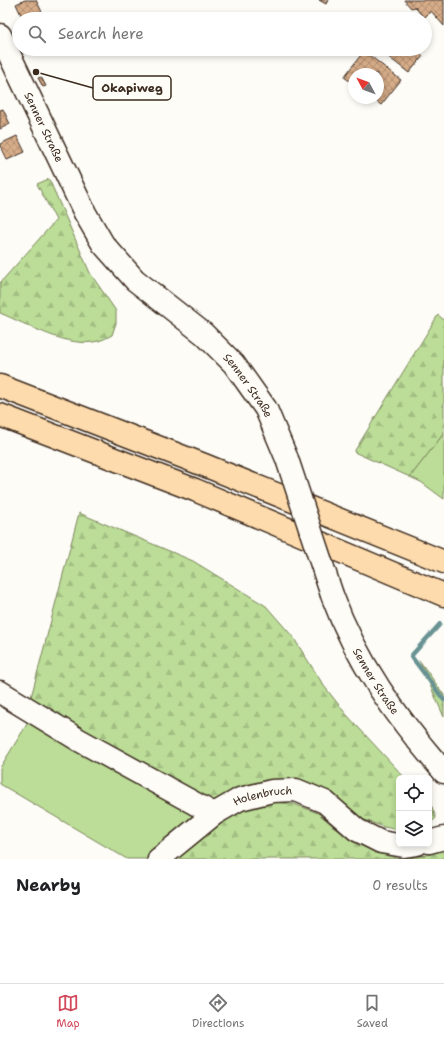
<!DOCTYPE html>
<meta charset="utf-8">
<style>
:root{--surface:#fff;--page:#f2f2f2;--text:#202124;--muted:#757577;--line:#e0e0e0;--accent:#d1495b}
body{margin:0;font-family:"Shantell Sans",sans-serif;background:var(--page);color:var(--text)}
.controls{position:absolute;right:12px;bottom:12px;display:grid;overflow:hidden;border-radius:6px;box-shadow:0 2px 6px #0003}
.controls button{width:36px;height:36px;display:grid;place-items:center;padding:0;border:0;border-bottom:1px solid var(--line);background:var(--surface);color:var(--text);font:20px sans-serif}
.compass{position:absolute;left:348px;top:68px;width:36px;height:36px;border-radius:50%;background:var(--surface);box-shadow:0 2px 6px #0003;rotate:311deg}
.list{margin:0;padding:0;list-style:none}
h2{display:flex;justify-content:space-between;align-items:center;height:52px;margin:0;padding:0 16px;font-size:17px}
h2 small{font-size:13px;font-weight:400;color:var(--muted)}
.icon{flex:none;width:22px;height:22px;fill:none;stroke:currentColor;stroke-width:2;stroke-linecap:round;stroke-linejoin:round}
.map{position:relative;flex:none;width:444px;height:859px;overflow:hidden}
.search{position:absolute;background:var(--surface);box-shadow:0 2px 6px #0003;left:12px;right:12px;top:12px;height:44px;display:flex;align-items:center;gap:10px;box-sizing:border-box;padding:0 14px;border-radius:22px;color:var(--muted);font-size:15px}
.sheet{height:124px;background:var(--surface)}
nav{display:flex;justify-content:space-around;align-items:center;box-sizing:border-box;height:56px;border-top:1px solid var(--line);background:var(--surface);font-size:11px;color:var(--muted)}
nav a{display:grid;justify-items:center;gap:2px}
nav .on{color:var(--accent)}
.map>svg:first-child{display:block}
.grass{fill:#bbdd97;stroke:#7b845a}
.forest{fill:url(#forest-firs);stroke:#7b845a}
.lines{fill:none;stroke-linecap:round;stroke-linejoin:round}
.stream{stroke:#699293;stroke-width:4.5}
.building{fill:url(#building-cross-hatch);stroke:#3b2a1e}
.minor-casing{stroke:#3b2a1e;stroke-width:25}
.highway-casing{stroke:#3b2a1e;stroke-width:25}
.minor{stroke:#fdfcf7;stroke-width:22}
.highway{stroke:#fedbac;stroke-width:22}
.minor-bridge-casing{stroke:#3b2a1e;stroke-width:25;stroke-linecap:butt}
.minor-bridge{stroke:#fdfcf7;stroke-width:22}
.labels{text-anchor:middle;stroke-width:3.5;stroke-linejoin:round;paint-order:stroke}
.street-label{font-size:11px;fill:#3b2a1e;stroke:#fdfcf7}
.leader{fill:none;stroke:#3b2a1e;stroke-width:1.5}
.callout-dot{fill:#3b2a1e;stroke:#fdfcf7;stroke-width:1.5}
.callout{fill:#fdfcf7;stroke:#3b2a1e;stroke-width:1.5}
.callout-label{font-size:12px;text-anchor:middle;font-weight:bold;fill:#3b2a1e}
</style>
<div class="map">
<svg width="444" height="859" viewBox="0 0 444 859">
<defs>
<pattern id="forest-firs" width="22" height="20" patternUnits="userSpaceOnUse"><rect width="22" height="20" fill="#bbdd97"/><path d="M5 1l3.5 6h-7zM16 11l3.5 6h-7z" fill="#a2be82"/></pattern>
<pattern id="building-cross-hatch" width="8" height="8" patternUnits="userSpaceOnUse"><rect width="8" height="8" fill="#d7ad89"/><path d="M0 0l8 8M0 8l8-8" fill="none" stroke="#b08d6f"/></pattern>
</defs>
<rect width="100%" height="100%" fill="#fdfcf7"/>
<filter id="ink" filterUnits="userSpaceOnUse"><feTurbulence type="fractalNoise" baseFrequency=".025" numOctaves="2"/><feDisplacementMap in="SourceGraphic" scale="8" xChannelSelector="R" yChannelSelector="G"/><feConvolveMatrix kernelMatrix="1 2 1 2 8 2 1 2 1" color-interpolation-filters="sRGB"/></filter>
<g filter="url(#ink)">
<path class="grass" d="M444,433v66l-23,-17 -11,-5z
M32,716l172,97 -55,46h-22l-127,-75v-16z"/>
<path class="forest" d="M49,179l41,94 26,38v12l-4,12c-4,2 -9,5 -14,6 -29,8 -71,-17 -98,-28v-30l56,-63 -19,-36z
M438,315l6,5v113l-34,44 -56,-25z
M79,513l114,48 73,45 27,31 31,49 22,28 59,64h-6v52l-15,-3 -22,-8 -31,-25 -33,-13 -33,-1 -54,29 -182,-104z
M419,660l25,35v22z
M274,802l20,2 24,9 32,27 25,12 25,7h-230l71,-51z
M429,803l3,4 4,11 -7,6z
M444,850v9h-40l28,-5z"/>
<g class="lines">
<path class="stream" d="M440,624l-29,32 33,44"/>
</g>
<path class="building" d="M25,0h11l6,12 -15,7h-4l-7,-15z
M319,0h9l-2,4z
M404,0h40v26l-13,-15 -7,7 -9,-11 -4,1z
M390,49h23l10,7 -14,17 -23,-18z
M364,51l37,29 -20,25 -9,-7h6v-24h-24v10l-10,-7z
M41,77l5,9 -3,1 -5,-9z
M3,109l7,15 -10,5v-19z
M17,136l8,16 -18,8 -7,-16z"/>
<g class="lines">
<defs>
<g id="minor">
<path id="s1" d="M0,35l85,178 18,31 32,36 69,54 30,30 32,45 21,50"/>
<path id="s2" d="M332,595c25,68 65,123 112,177"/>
<path d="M0,692l79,48 135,74"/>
<path d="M429,842l15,-4"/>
<path id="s3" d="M159,859l55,-45 26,-15 32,-8 24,-1 29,12 32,28 24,12 23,4 13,-2"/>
</g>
<path id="highway" d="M0,386l204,79 240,97
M0,415l195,75 249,105"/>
</defs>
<use href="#minor" class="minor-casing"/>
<use href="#highway" class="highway-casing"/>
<use href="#minor" class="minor"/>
<use href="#highway" class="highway"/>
<defs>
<path id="minor-bridge" d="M287,459l45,136"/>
</defs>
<use href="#minor-bridge" class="minor-bridge-casing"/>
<use href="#minor-bridge" class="minor-bridge"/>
</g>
</g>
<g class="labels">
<g class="street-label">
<text dy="4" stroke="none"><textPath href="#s1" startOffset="102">Senner Straße</textPath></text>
<text dy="4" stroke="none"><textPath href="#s1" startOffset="437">Senner Straße</textPath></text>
<text dy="4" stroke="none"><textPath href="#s2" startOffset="97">Senner Straße</textPath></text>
<text dy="4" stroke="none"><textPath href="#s3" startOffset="124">Holenbruch</textPath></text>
</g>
</g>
<path class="leader" d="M36 72L93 88"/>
<circle class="callout-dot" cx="36" cy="72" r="4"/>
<rect class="callout" x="93" y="76" width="78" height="24" rx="4"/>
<g class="callout-label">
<text x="132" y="92">Okapiweg</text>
</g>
</svg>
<div class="controls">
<button><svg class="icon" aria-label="locate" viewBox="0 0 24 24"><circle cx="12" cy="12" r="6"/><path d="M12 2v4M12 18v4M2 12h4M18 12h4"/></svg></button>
<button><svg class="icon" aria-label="layers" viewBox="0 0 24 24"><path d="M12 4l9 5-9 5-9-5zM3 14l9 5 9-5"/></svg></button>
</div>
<svg class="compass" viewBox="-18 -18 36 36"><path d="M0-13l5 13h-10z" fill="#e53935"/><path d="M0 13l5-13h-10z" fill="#757577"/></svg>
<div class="search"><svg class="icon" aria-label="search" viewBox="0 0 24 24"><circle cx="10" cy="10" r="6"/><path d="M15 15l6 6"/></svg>Search here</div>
</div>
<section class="sheet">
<h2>Nearby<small>0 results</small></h2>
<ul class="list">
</ul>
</section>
<nav>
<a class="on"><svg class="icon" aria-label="map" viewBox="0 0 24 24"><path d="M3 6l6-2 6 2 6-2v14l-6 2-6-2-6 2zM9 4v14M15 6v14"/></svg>Map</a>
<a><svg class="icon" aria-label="directions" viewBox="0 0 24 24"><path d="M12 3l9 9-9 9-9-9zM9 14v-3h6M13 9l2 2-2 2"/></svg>Directions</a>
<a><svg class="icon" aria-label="saved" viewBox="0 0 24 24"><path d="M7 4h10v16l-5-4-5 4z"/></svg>Saved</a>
</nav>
